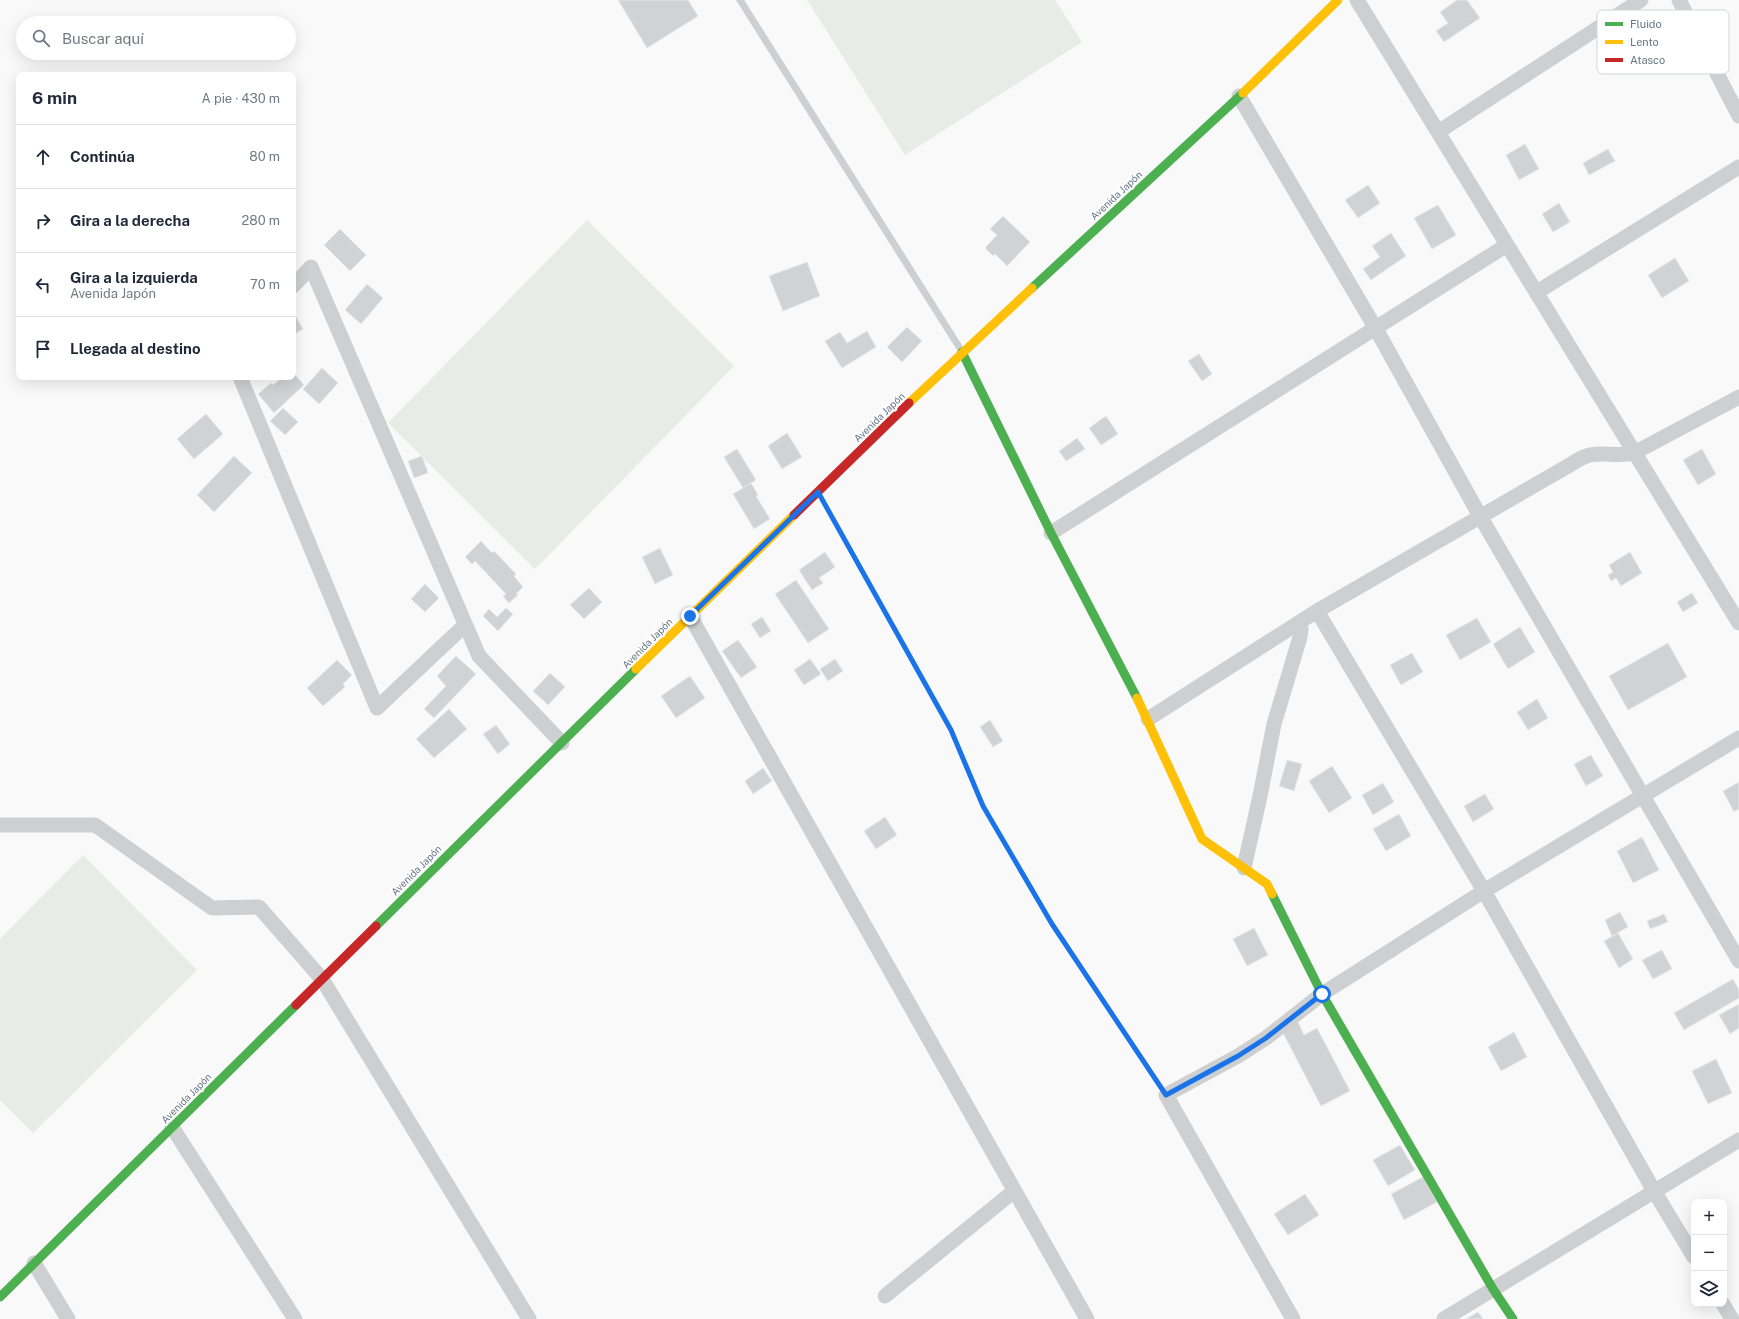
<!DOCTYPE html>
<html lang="es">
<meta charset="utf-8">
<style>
:root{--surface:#fff;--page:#f2f2f3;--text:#1f2937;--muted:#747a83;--line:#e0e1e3}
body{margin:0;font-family:"Public Sans",sans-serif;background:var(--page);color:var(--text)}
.controls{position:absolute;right:12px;bottom:12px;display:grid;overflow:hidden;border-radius:8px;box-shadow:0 4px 16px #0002}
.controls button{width:36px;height:36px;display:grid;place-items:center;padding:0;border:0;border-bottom:1px solid var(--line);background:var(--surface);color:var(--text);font:20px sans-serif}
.stop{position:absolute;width:12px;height:12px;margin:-9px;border:3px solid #1a73e8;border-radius:50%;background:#fff}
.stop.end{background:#1a73e8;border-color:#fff;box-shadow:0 1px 4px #0008}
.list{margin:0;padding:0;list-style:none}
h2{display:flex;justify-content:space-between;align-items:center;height:52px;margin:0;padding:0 16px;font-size:17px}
h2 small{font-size:13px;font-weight:400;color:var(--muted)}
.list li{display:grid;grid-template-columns:26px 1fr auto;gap:12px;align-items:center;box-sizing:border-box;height:64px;padding:0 16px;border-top:1px solid var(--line)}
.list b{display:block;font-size:15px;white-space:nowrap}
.list p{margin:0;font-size:13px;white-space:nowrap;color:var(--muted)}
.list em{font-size:13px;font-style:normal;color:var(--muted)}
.icon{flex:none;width:22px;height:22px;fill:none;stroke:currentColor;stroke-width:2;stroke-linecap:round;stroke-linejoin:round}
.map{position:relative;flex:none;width:1739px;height:1319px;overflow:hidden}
.search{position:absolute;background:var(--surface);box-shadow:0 4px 16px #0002;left:16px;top:16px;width:280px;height:44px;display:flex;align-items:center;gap:10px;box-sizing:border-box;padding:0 14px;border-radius:22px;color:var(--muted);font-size:15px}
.panel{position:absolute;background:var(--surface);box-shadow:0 4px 16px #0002;left:16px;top:72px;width:280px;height:308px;border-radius:8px}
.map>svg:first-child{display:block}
.green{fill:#e8ebe6}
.building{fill:#d0d2d3;stroke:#e8e8e8}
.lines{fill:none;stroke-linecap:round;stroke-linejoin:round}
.path{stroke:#cbcccd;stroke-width:2.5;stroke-dasharray:2 2;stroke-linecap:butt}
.lane{stroke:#cecfd0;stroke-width:7}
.street{stroke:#cecfd0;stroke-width:15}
.fast{stroke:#4caf50;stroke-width:9}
.slow{stroke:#ffc107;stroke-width:9}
.jam{stroke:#c62828;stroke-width:9}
.route{stroke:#1a73e8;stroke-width:5}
.labels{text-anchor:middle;stroke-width:4;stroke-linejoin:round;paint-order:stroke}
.street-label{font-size:10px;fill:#657683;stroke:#fff}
.key{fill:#fff;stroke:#d1d6da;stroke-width:1}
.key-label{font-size:11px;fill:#657683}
</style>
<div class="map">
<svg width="1739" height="1319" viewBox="0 0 1739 1319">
<rect width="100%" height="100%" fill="#f9f9f9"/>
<path class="green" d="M807,0h248l27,42 -177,113z
M587,220l147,146 -199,203 -147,-146z
M83,855l114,115 -164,163 -33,-33v-161z"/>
<path class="building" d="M618,0h70l10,16 -51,32z
M1457,0h10l13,18 -36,24 -8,-11 12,-8 -8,-11z
M1525,144l14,25 -20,11 -13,-25z
M1608,149l7,12 -26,14 -6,-12z
M1368,185l12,18 -22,15 -13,-18z
M1559,203l11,19 -17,10 -11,-18z
M1438,205l18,30 -24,14 -18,-31z
M1003,216l27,26 -23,24 -12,-12 -2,2 -8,-8 12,-13 -7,-6z
M340,229l26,26 -16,16 -26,-26z
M1391,233l15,23 -35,24 -8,-11 17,-12 -8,-11z
M1675,258l14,23 -27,17 -14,-23z
M807,262l13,34 -37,15 -14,-35z
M367,284l16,14 -22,26 -16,-14z
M295,315l8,14 -10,6v-19z
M907,327l15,14 -20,21 -15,-15z
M867,331l9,16 -34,21 -17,-27 15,-9 7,11z
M1199,354l13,20 -10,7 -14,-20z
M322,368l16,15 -19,21 -16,-15z
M293,372l11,13 -30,28 -16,-19 13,-11 2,2 10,-8h10z
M283,408l15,14 -13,13 -15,-14z
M206,414l17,20 -29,25 -17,-20z
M1106,416l12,18 -17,11 -12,-17z
M787,433l15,24 -20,12 -14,-23z
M1077,438l8,11 -19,12 -7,-10z
M737,449l19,31 -13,8 -19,-31z
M1702,449l14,25 -18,11 -15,-25z
M234,456l18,17 -38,39 -17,-17z
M422,456l6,17 -14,5 -6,-17z
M751,483l7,12 -2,1 14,23 -16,10 -21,-35z
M481,541l11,12 2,-2 22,23 -2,2 9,11 -7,7 2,1 -9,8 -6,-7 3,-2 -31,-33 -3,3 -7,-7z
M660,548l13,27 -18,9 -13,-27z
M825,552l10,15 -16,11 4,5 -11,7 -13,-20z
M1630,552l12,21 -21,13 -5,-8 -5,3 -3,-6 5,-3 -4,-7z
M796,580l33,49 -21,14 -33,-49z
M425,584l14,14 -14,14 -14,-13z
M589,588l13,14 -18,17 -14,-14z
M1692,593l6,10 -15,9 -6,-10z
M506,608l7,6 -15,17 -15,-15 6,-7 8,8z
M762,617l9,14 -11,7 -9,-14z
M1477,618l14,24 -31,18 -14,-25z
M1520,627l15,25 -27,17 -15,-25z
M738,640l19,27 -16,11 -19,-27z
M1668,643l19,34 -59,33 -19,-34z
M1412,653l11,19 -22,13 -11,-20z
M456,656l20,18 -42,44 -10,-9 22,-23 -9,-10z
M810,659l11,15 -17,11 -10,-15z
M835,659l8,12 -15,10 -8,-12z
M337,660l15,15 -9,9 2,3 -22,19 -16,-18z
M550,673l15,14 -17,18 -15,-14z
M690,676l15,22 -29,20 -15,-22z
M1537,699l11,19 -20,12 -11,-18z
M449,709l18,20 -33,29 -18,-19z
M990,720l13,21 -10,6 -13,-20z
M496,725l14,19 -12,10 -15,-20z
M1591,755l12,21 -17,10 -12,-22z
M1287,760l15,4 -8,27 -15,-5z
M1332,766l20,32 -23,15 -20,-32z
M763,768l9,13 -19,13 -8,-13z
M1739,782v27l-5,3 -11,-21z
M1383,783l11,19 -21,13 -11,-20z
M1485,794l9,15 -21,13 -9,-16z
M1399,814l12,22 -25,15 -13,-22z
M885,817l12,18 -21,14 -12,-18z
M1642,837l17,33 -26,13 -16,-32z
M1620,912l8,15 -16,9 -7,-16z
M1664,914l4,8 -18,7 -3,-8z
M1254,928l14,27 -21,11 -14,-27z
M1618,933l15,26 -14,9 -15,-27z
M1662,950l10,19 -19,10 -11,-19z
M1733,979l6,11v8l-55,32 -10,-17z
M1739,1004v24l-9,6 -11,-19z
M1297,1020l7,15 13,-7 33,63 -29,15 -40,-77z
M1514,1032l13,25 -26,14 -13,-24z
M1716,1059l16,34 -24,11 -16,-33z
M1400,1145l15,25 -27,16 -15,-26z
M1423,1177l14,25 -33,18 -13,-26z
M1305,1194l14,21 -31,20 -14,-21z
M1478,1312l5,7h-17z"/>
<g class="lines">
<path class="path" d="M826,508l125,222 32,76 69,118 106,159"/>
<path class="lane" d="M740,0l221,350"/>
<path class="street" d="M1357,0l382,623
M1679,0l60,116
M1239,96l137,233 104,187 259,445
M1438,132l203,-132
M293,286l18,-19 168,389 83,87
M1537,292l202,-125
M240,377l137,331 88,-83
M1051,533l456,-288
M1317,611l167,280 170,300 40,66
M690,616l397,703
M1148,719l169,-108 251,-145c7,-4 15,-10 22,-11 16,-3 27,2 44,-2l105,-56
M0,825h95l117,83 47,-1 63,72 207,340
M1244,868l16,-72 14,-72 26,-87 1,-8 -2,-6
M172,1127l123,192
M34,1263l34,56
M885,1296l129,-105
M1723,1304l9,15
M1293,1319l-127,-224 72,-39 28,-18 56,-44 162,-103 255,-153
M1444,1319l295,-179"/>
<path class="fast" d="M1032,288l211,-195
M962,352l89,181 86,165
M1272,894l50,100 171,295 20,30
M376,926l260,-257
M0,1297l296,-292"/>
<path class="slow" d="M1243,93l95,-93
M909,403l123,-115
M636,669l158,-154
M1137,698l65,141 65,45 5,10"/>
<path class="jam" d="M794,515l115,-112
M296,1005l80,-79"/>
</g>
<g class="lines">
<path class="route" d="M690,616l128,-124 133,238 32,76 69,118 114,171 72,-39 28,-18 56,-44"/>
</g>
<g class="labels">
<g class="street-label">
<text transform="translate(1116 195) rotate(-43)" y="4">Avenida Japón</text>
<text transform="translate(879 417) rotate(-44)" y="4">Avenida Japón</text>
<text transform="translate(647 643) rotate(-45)" y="4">Avenida Japón</text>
<text transform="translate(416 870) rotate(-45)" y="4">Avenida Japón</text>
<text transform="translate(186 1098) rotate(-45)" y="4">Avenida Japón</text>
</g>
</g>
<rect x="1597" y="10" width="132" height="64" rx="6" class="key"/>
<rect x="1605" y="22" width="18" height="4" fill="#4caf50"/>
<rect x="1605" y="40" width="18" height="4" fill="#ffc107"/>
<rect x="1605" y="58" width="18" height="4" fill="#c62828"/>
<g class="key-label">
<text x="1630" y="28">Fluido</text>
<text x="1630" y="46">Lento</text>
<text x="1630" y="64">Atasco</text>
</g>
</svg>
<div class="controls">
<button>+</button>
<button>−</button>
<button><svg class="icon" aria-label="layers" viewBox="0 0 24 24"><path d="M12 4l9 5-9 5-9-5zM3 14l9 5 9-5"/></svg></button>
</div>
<div class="stop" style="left:1322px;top:994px"></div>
<div class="stop end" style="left:690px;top:616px"></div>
<div class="search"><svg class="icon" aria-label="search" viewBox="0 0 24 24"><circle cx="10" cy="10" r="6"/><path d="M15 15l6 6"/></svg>Buscar aquí</div>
<section class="panel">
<h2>6 min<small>A pie · 430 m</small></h2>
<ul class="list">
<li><svg class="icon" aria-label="ahead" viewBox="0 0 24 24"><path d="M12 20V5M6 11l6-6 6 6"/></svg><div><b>Continúa</b></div><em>80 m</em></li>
<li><svg class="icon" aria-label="right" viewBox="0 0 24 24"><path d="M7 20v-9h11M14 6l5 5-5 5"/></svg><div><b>Gira a la derecha</b></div><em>280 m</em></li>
<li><svg class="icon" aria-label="left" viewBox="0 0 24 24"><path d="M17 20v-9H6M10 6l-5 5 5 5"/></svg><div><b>Gira a la izquierda</b><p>Avenida Japón</p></div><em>70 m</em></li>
<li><svg class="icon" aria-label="arrive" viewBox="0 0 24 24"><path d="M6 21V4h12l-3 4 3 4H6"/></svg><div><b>Llegada al destino</b></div></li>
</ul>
</section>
</div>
